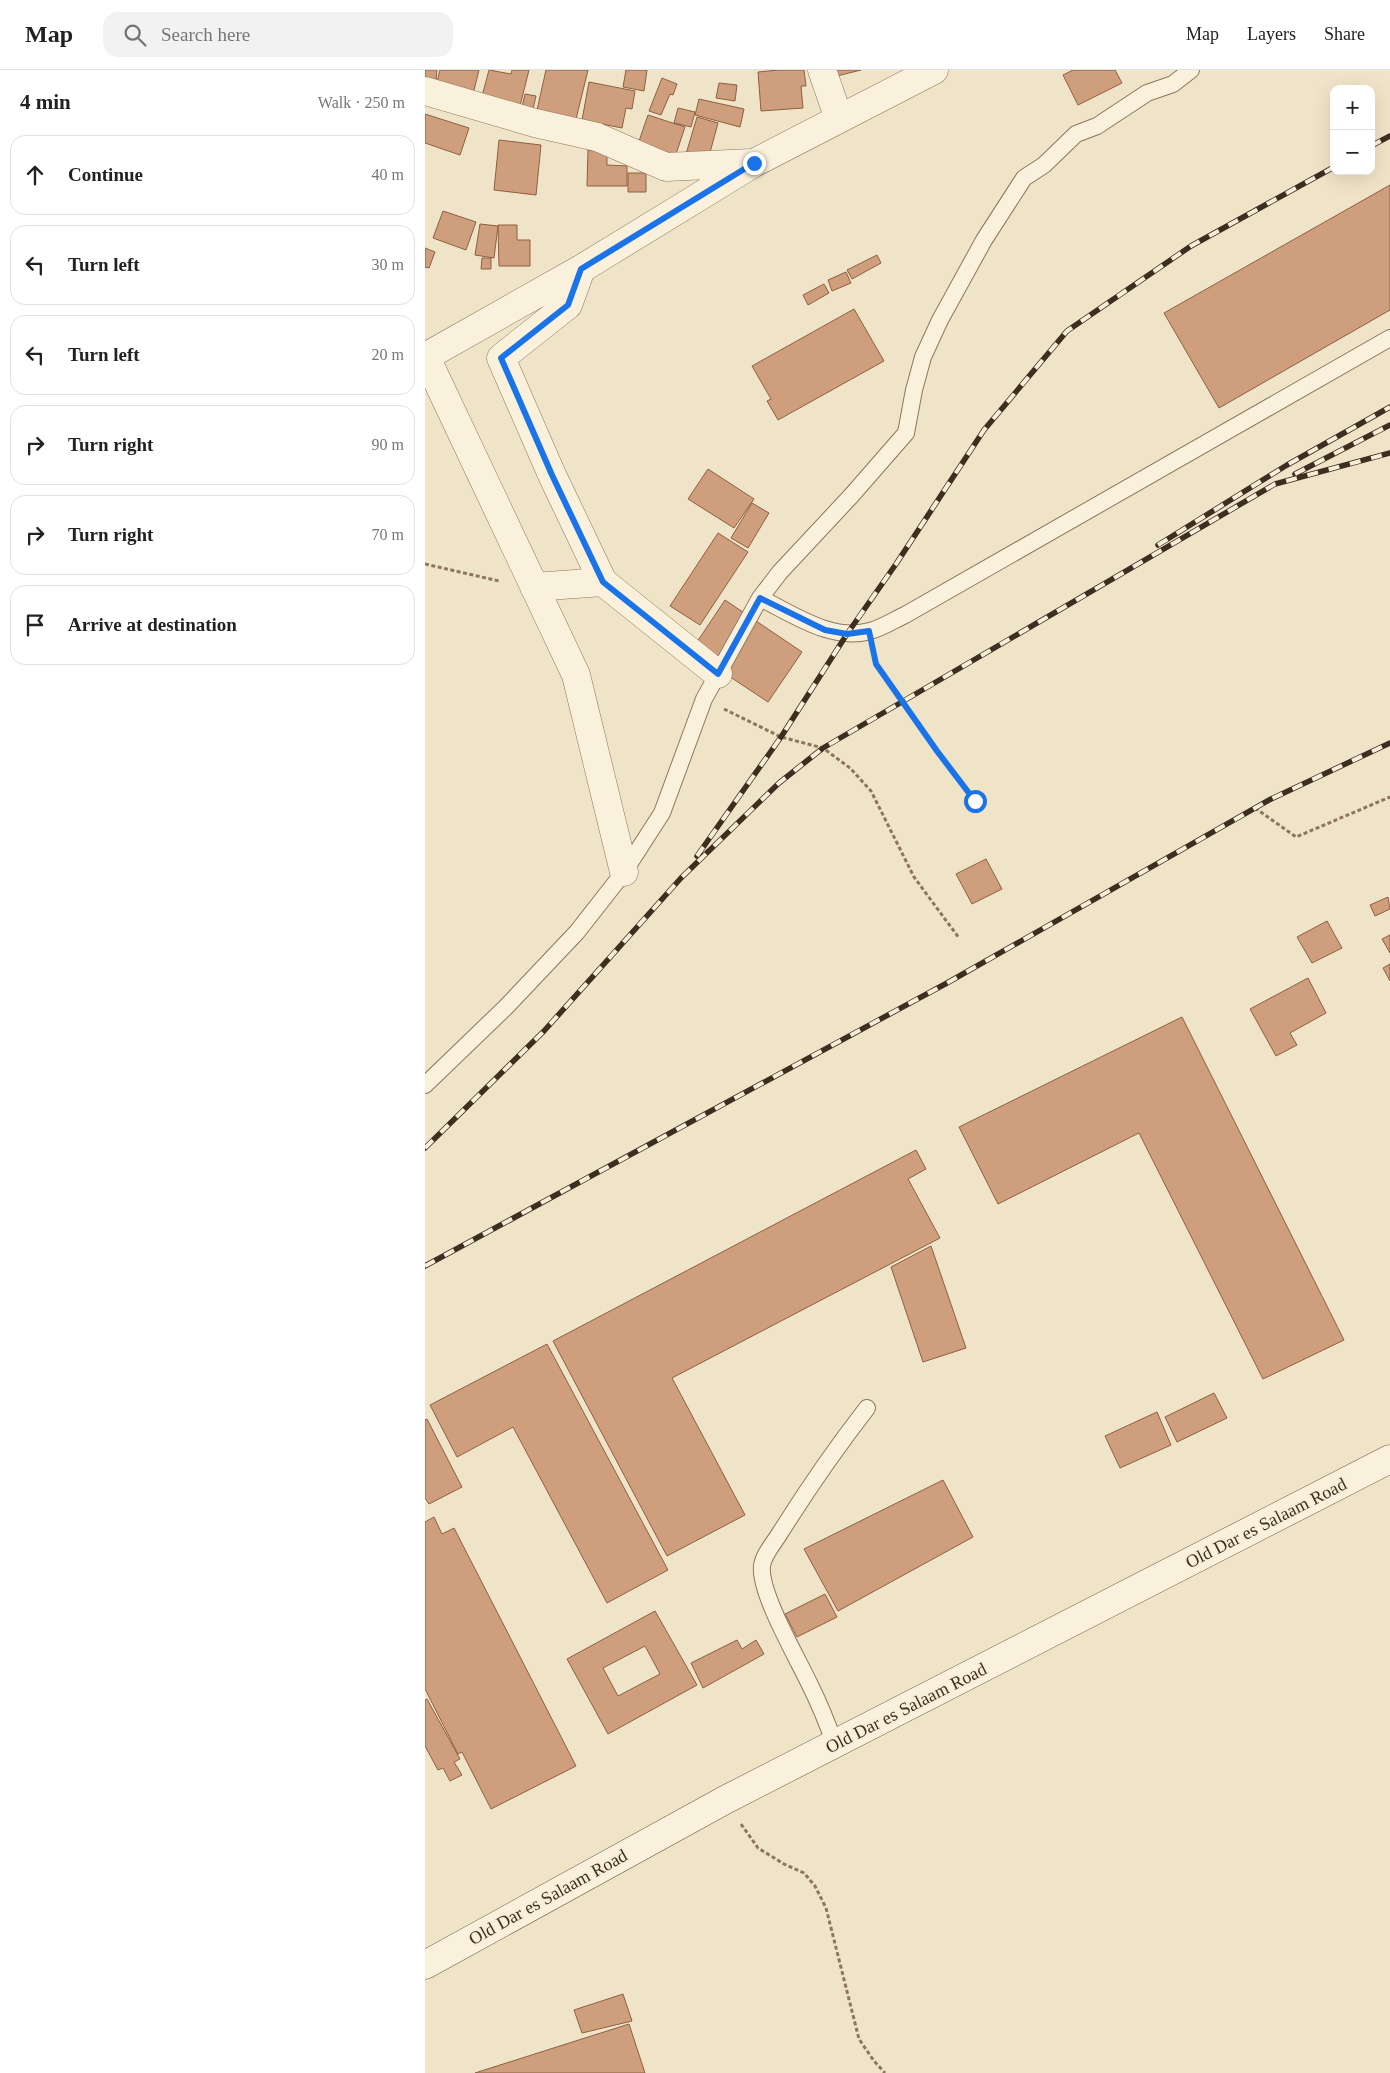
<!DOCTYPE html>
<meta charset="utf-8">
<style>
:root{--surface:#fff;--page:#f2f2f2;--text:#222;--muted:#767676;--line:#e0e0e0}
body{margin:0;font-family:Georgia,serif;background:var(--page);color:var(--text)}
.controls{position:absolute;right:15px;top:15px;display:grid;overflow:hidden;border-radius:10px;box-shadow:0 5px 20px #0002}
.controls button{width:45px;height:45px;display:grid;place-items:center;padding:0;border:0;border-bottom:1px solid var(--line);background:var(--surface);color:var(--text);font:25px sans-serif}
.stop{position:absolute;width:15px;height:15px;margin:-11px;border:4px solid #1a73e8;border-radius:50%;background:#fff}
.stop.end{background:#1a73e8;border-color:#fff;box-shadow:0 1px 5px #0008}
.list{margin:0;padding:0;list-style:none}
h2{display:flex;justify-content:space-between;align-items:center;height:65px;margin:0;padding:0 20px;font-size:21px}
h2 small{font-size:16px;font-weight:400;color:var(--muted)}
.list li{display:grid;grid-template-columns:32px 1fr auto;gap:15px;align-items:center;box-sizing:border-box;height:80px;margin:0 10px 10px;padding:0 10px;border:1px solid var(--line);border-radius:15px}
.list b{display:block;font-size:19px;white-space:nowrap}
.list em{font-size:16px;font-style:normal;color:var(--muted)}
.icon{flex:none;width:28px;height:28px;fill:none;stroke:currentColor;stroke-width:2;stroke-linecap:round;stroke-linejoin:round}
.map{position:relative;flex:none;width:965px;height:2003px;overflow:hidden}
header{display:flex;align-items:center;gap:30px;box-sizing:border-box;height:70px;padding:0 25px;background:var(--surface);border-bottom:1px solid var(--line)}
header strong{font-size:24px}
nav{display:flex;gap:28px;margin-inline-start:auto;font-size:18px}
.search{width:350px;height:45px;background:var(--page);display:flex;align-items:center;gap:12px;box-sizing:border-box;padding:0 18px;border-radius:15px;color:var(--muted);font-size:19px}
main{display:flex}
aside{flex:1;background:var(--surface)}
.map>svg:first-child{display:block}
.building{fill:#cf9f7d;stroke:#8d5f41;fill-rule:evenodd}
.lines{fill:none;stroke-linecap:round;stroke-linejoin:round}
.lane-casing{stroke:#8d765c;stroke-width:18}
.street-casing{stroke:#8d765c;stroke-width:29}
.secondary-casing{stroke:#6f573f;stroke-width:29}
.path{stroke:#8d765c;stroke-width:3;stroke-dasharray:4 2.5;stroke-linecap:butt}
.lane{stroke:#faf1dc;stroke-width:16}
.street{stroke:#faf1dc;stroke-width:28}
.secondary{stroke:#faf1dc;stroke-width:28}
.rail-casing{stroke:#3d2e20;stroke-width:5.5}
.rail{stroke:#f7eed8;stroke-width:4;stroke-dasharray:11;stroke-linecap:butt}
.route{stroke:#1a73e8;stroke-width:6}
.labels{text-anchor:middle;stroke-width:4;stroke-linejoin:round;paint-order:stroke}
.street-label{font-size:18px;fill:#3d2e20;stroke:#f7eed8}
</style>
<header>
<strong>Map</strong>
<div class="search"><svg class="icon" aria-label="search" viewBox="0 0 24 24"><circle cx="10" cy="10" r="6"/><path d="M15 15l6 6"/></svg>Search here</div>
<nav><a>Map</a><a>Layers</a><a>Share</a></nav>
</header>
<main>
<aside>
<h2>4 min<small>Walk · 250 m</small></h2>
<ul class="list">
<li><svg class="icon" aria-label="ahead" viewBox="0 0 24 24"><path d="M12 20V5M6 11l6-6 6 6"/></svg><div><b>Continue</b></div><em>40 m</em></li>
<li><svg class="icon" aria-label="left" viewBox="0 0 24 24"><path d="M17 20v-9H6M10 6l-5 5 5 5"/></svg><div><b>Turn left</b></div><em>30 m</em></li>
<li><svg class="icon" aria-label="left" viewBox="0 0 24 24"><path d="M17 20v-9H6M10 6l-5 5 5 5"/></svg><div><b>Turn left</b></div><em>20 m</em></li>
<li><svg class="icon" aria-label="right" viewBox="0 0 24 24"><path d="M7 20v-9h11M14 6l5 5-5 5"/></svg><div><b>Turn right</b></div><em>90 m</em></li>
<li><svg class="icon" aria-label="right" viewBox="0 0 24 24"><path d="M7 20v-9h11M14 6l5 5-5 5"/></svg><div><b>Turn right</b></div><em>70 m</em></li>
<li><svg class="icon" aria-label="arrive" viewBox="0 0 24 24"><path d="M6 21V4h12l-3 4 3 4H6"/></svg><div><b>Arrive at destination</b></div></li>
</ul>
</aside>
<div class="map">
<svg width="965" height="2003" viewBox="0 0 965 2003">
<rect width="100%" height="100%" fill="#f0e4c8"/>
<path class="building" d="M0,0h12l-1,11 -11,-1z
M15,0h39l-6,24 -36,-12z
M64,0l22,4 1,-4h17l-9,36 -38,-10z
M121,0h42l-12,49 -39,-9z
M201,0h21l-3,21 -21,-4z
M354,0h25l2,16h-5l2,22 -42,3 -3,-39z
M402,0h34l-32,8z
M648,0h42l7,13 -44,22 -15,-30z
M237,8l15,6 -4,11 -3,-1 -9,21 -12,-4z
M164,12l46,9 -3,18 -6,-1 -4,20 -40,-8z
M294,13l18,2 -2,16 -19,-3z
M100,24l11,2 -3,13 -11,-2z
M274,29l45,10 -4,18 -45,-12z
M253,38l17,4 -4,15 -17,-4z
M0,44l44,14 -9,27 -35,-12z
M223,45l37,12 -10,30 -37,-13z
M272,47l21,6 -10,37 -22,-6z
M74,70l42,5 -5,50 -42,-5z
M163,80l19,1v14l20,1v20h-40z
M203,103h18v19h-18z
M965,115v125l-171,98 -55,-95z
M18,141l33,11 -10,28 -33,-12z
M55,154l18,2 -4,32 -19,-3z
M73,155h19v15h13v26h-31z
M0,178l10,4 -6,16 -4,-1z
M452,185l4,8 -29,16 -5,-9z
M57,188h9v11h-10z
M421,202l5,11 -19,8 -4,-11z
M399,214l5,9 -21,12 -5,-10z
M429,239l30,52 -106,59 -11,-19 4,-2 -19,-33z
M283,399l46,30 -20,29 -46,-29z
M327,433l17,10 -21,35 -17,-10z
M293,463l30,19 -48,73 -30,-19z
M300,530l77,52 -34,50 -77,-51z
M561,789l16,30 -30,15 -16,-30z
M963,827l2,12 -15,7 -5,-11z
M902,851l15,27 -30,15 -15,-26z
M965,865v18l-8,-14z
M965,894v17l-7,-13z
M883,908l18,35 -36,20 7,12 -21,11 -26,-47z
M757,947l162,323 -81,39 -124,-246 -141,71 -39,-77z
M491,1080l10,19 -18,10 32,59 -268,140 73,137 -78,41 -114,-215z
M506,1176l35,102 -43,14 -32,-95z
M122,1274l121,226 -61,33 -94,-176 -56,30 -27,-52z
M789,1323l13,25 -50,24 -12,-25z
M732,1342l14,33 -51,23 -15,-32z
M2,1349l35,68 -33,17 -4,-6v-78z
M518,1410l30,57 -135,74 -34,-62z
M9,1447l8,17 12,-6 122,238 -85,43 -29,-57 -4,2 -33,-65v-167z
M400,1524l12,23 -40,20 -12,-23z
M230,1541l42,74 -89,49 -41,-75zM220,1576l15,28 -42,22 -15,-28z
M312,1570l5,9 14,-9 8,14 -61,34 -12,-25z
M2,1629l33,60 -6,3 8,13 -12,6 -7,-13 -5,2 -13,-24v-46z
M198,1924l9,27 -50,12 -8,-23z
M204,1954l16,49h-170z"/>
<g class="lines">
<defs>
<path id="lane" d="M335,528c33,16 72,44 110,33 12,-3 24,-11 35,-16l485,-277
M0,1015l81,-78 71,-75 47,-60 38,-59 42,-114 56,-101 20,-26 71,-76 55,-63 8,-43 9,-33 17,-37 44,-80 40,-62 20,-13 32,-31 21,-8 50,-33 26,-9 18,-14
M410,1675c-7,-20 -15,-40 -25,-60 -12,-26 -51,-92 -48,-119 1,-11 12,-23 18,-33 27,-43 56,-85 87,-125"/>
<path id="street" d="M397,0l17,49
M0,21l110,32 62,14 69,30 85,-4
M156,199l-13,36 -67,53 51,117 51,107 115,92
M0,285l151,320 48,197
M0,287l156,-88 173,-106 180,-93
M109,517l69,-5"/>
<path id="secondary" d="M0,1895l300,-165 665,-341"/>
</defs>
<use href="#lane" class="lane-casing"/>
<use href="#street" class="street-casing"/>
<use href="#secondary" class="secondary-casing"/>
<path class="path" d="M0,494l74,17
M449,584l2,10 61,87 38,50
M299,639l57,28 42,11 27,20 21,23 43,86 45,61
M830,738l41,29 94,-40
M316,1754l17,24 26,16 20,9 11,13 11,22 33,131 15,22 11,12"/>
<use href="#lane" class="lane"/>
<use href="#street" class="street"/>
<use href="#secondary" class="secondary"/>
<defs>
<path id="rail" d="M946,76l19,-10
M870,404l95,-49
M733,475l129,-80 103,-58
M272,786l84,-119 66,-103 49,-70 88,-134 83,-99 124,-85 143,-79
M0,1078l119,-117 137,-153 98,-95 44,-35 452,-264 115,-31
M0,1196l522,-283 324,-184 119,-56"/>
</defs>
<use href="#rail" class="rail-casing"/>
<use href="#rail" class="rail"/>
</g>
<g class="lines">
<path class="route" d="M329,93l-173,106 -13,36 -67,53 51,117 51,107 115,92 42,-76 65,32 22,4 22,-3 7,33 61,87 38,50"/>
</g>
<g class="labels">
<g class="street-label">
<text transform="translate(841 1453) rotate(-27)" y="6">Old Dar es Salaam Road</text>
<text transform="translate(481 1638) rotate(-27)" y="6">Old Dar es Salaam Road</text>
<text transform="translate(123 1827) rotate(-29)" y="6">Old Dar es Salaam Road</text>
</g>
</g>
</svg>
<div class="controls">
<button>+</button>
<button>−</button>
</div>
<div class="stop" style="left:550px;top:731px"></div>
<div class="stop end" style="left:329px;top:93px"></div>
</div>
</main>
